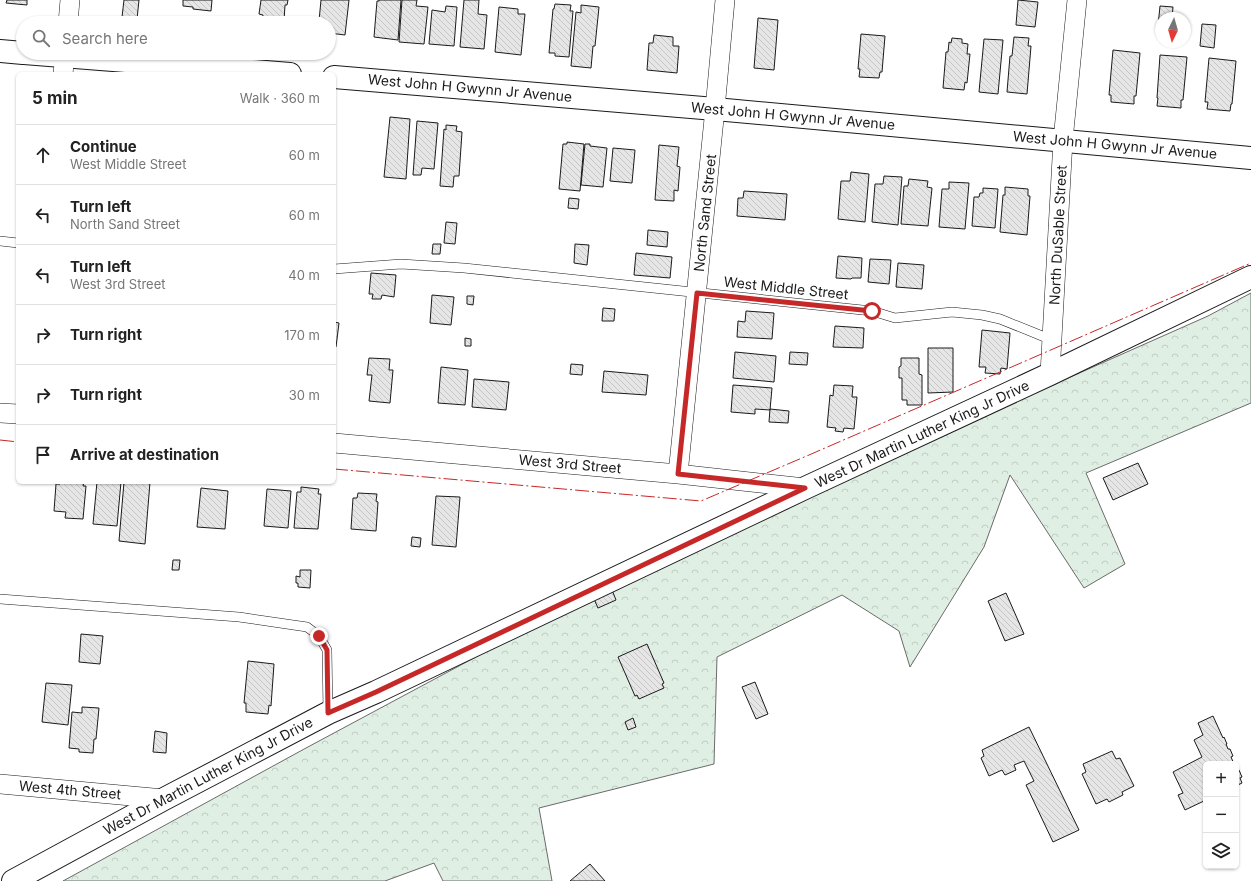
<!DOCTYPE html>
<meta charset="utf-8">
<style>
:root{--surface:#fff;--page:#f6f6f6;--text:#222;--muted:#767676;--line:#e0e0e0}
body{margin:0;font-family:Inter,sans-serif;background:var(--page);color:var(--text)}
.controls{position:absolute;right:12px;bottom:12px;display:grid;overflow:hidden;border-radius:6px;box-shadow:0 1px 3px #0004}
.controls button{width:36px;height:36px;display:grid;place-items:center;padding:0;border:0;border-bottom:1px solid var(--line);background:var(--surface);color:var(--text);font:20px sans-serif}
.compass{position:absolute;left:1155px;top:12px;width:36px;height:36px;border-radius:50%;background:var(--surface);box-shadow:0 1px 3px #0004;rotate:185deg}
.stop{position:absolute;width:12px;height:12px;margin:-9px;border:3px solid #c62828;border-radius:50%;background:#fff}
.stop.end{background:#c62828;border-color:#fff;box-shadow:0 1px 4px #0008}
.list{margin:0;padding:0;list-style:none}
h2{display:flex;justify-content:space-between;align-items:center;height:52px;margin:0;padding:0 16px;font-size:17px}
h2 small{font-size:13px;font-weight:400;color:var(--muted)}
.list li{display:grid;grid-template-columns:26px 1fr auto;gap:12px;align-items:center;box-sizing:border-box;height:60px;padding:0 16px;border-top:1px solid var(--line)}
.list b{display:block;font-size:15px;white-space:nowrap}
.list p{margin:0;font-size:13px;white-space:nowrap;color:var(--muted)}
.list em{font-size:13px;font-style:normal;color:var(--muted)}
.icon{flex:none;width:22px;height:22px;fill:none;stroke:currentColor;stroke-width:2;stroke-linecap:round;stroke-linejoin:round}
.map{position:relative;flex:none;width:1251px;height:881px;overflow:hidden}
.search{position:absolute;background:var(--surface);box-shadow:0 1px 3px #0004;left:16px;top:16px;width:320px;height:44px;display:flex;align-items:center;gap:10px;box-sizing:border-box;padding:0 14px;border-radius:22px;color:var(--muted);font-size:15px}
.panel{position:absolute;background:var(--surface);box-shadow:0 1px 3px #0004;left:16px;top:72px;width:320px;height:412px;border-radius:6px}
.map>svg:first-child{display:block}
.forest{fill:url(#forest-crowns);stroke:#6a6a6a}
.building{fill:url(#building-back-hatch);stroke:#1a1a1a}
.lines{fill:none;stroke-linecap:round;stroke-linejoin:round}
.service-casing{stroke:#1a1a1a;stroke-width:10}
.minor-casing{stroke:#1a1a1a;stroke-width:20}
.tertiary-casing{stroke:#1a1a1a;stroke-width:24}
.service{stroke:#fff;stroke-width:9}
.minor{stroke:#fff;stroke-width:19}
.tertiary{stroke:#fff;stroke-width:22}
.power{stroke:#c62828;stroke-width:1;stroke-dasharray:14 3 2 3;stroke-linecap:butt}
.route{stroke:#c62828;stroke-width:5}
.labels{text-anchor:middle;stroke-width:3;stroke-linejoin:round;paint-order:stroke}
.street-label{font-size:14px;fill:#1a1a1a;stroke:#fff}
</style>
<div class="map">
<svg width="1251" height="881" viewBox="0 0 1251 881">
<defs>
<pattern id="forest-crowns" width="20" height="18" patternUnits="userSpaceOnUse"><rect width="20" height="18" fill="#e0efe3"/><path d="M2 6a3 3 0 1 1 6 0M12 15a3 3 0 1 1 6 0" fill="none" stroke="#c0ccc2"/></pattern>
<pattern id="building-back-hatch" width="6" height="6" patternUnits="userSpaceOnUse"><rect width="6" height="6" fill="#e6e6e6"/><path d="M-1 5l2 2M0 0l6 6M5-1l2 2" fill="none" stroke="#c5c5c5"/></pattern>
</defs>
<rect width="100%" height="100%" fill="#fff"/>
<path class="forest" d="M1251,293v110l-165,70 39,91 -41,24 -74,-113 -26,72 -74,120 -11,-36 -57,-36 -125,62 -3,107 -175,44 13,73h-109l-9,-18 -49,18h-322l243,-133 347,-186 555,-246z"/>
<path class="building" d="M7,0h20v5l-21,-2z
M124,0h15l-2,19 -15,-2z
M183,0h29l-1,11 -18,-2v-2l-10,-1z
M261,0h27l-1,5h-2l-1,16h-6l-1,2h-15l1,-8 -4,-1z
M321,0h28l-4,35 -16,-2v-10h-7v-2h-3z
M379,0h22l-3,40 -24,-3 3,-36h2z
M402,0h15l-1,6 12,1 -4,37 -25,-2z
M464,0h15l-1,14 9,1 -3,34 -24,-2z
M1018,0l20,2 -3,25 -19,-2z
M555,4l16,1 -1,6h3l-4,46 -14,-1v-3h-6l4,-44h1z
M581,5l18,2 -4,39h-2l-2,22 -20,-2 5,-54 5,1z
M446,6l11,1 -3,39 -25,-2 3,-34 13,2z
M1160,6l13,1 -1,11h-11v9l-3,-1z
M499,7l19,2v5h7l-4,41 -26,-3z
M758,18l20,2 -4,50 -20,-2z
M1202,24l14,1 -2,23 -14,-2z
M861,34l24,2 -3,36h-2l-1,6 -20,-1 1,-8h-2z
M654,35l19,2v9h6l-2,27 -30,-3 2,-27h4z
M1014,37l15,1 -1,8h3l-4,48 -20,-2 3,-36h2z
M952,38l10,1v4l6,1 -1,10h3l-3,29 -2,-1 -1,8 -21,-2 3,-36h2l1,-10 2,1z
M984,39l19,1 -5,54 -19,-2z
M1113,50l27,3 -4,43h-2v8l-23,-2v-7h-2z
M1160,55l27,2 -4,43h-2v8l-24,-2 1,-8h-1z
M1209,58l27,3 -4,43h-1l-1,7 -23,-2 1,-7h-3z
M390,117l20,2 -4,60 -22,-2z
M417,121l21,2 -4,46 -12,-1 -1,7h-8z
M446,125l11,1 -1,5 6,1 -3,44h-5l-1,11 -13,-1 4,-57 2,1z
M567,142l17,2 -4,47 -21,-2 4,-45h4z
M585,144h5v2l17,2 -4,39 -22,-2z
M659,145l20,2 -2,19 3,1 -2,24 -4,-1v11l-19,-1z
M613,148l22,2 -3,33 -22,-2z
M851,172l18,2 -4,48 -27,-3 3,-38h9z
M884,176l18,1 -4,48 -26,-3 3,-38h8z
M909,179l19,2 -1,6 5,1 -4,38 -27,-2 3,-38h4z
M949,182l20,1 -4,46 -26,-2 3,-38h7z
M1005,187l23,2v7h2l-3,39 -27,-3 3,-37h2z
M983,188l15,1 -3,39 -23,-2 2,-29h5l1,-4h3z
M744,191l43,3 -2,26 -48,-4 1,-18h5z
M569,198l10,1 -1,10 -10,-1z
M446,222l11,1 -2,21 -11,-1z
M648,230l20,2 -1,15 -20,-2z
M433,244h8l-1,10h-8z
M575,244l14,1 -2,20 -13,-2z
M636,253l36,4 -2,21 -36,-3z
M838,256l24,2 -1,20h-9l-1,1 -15,-1z
M870,259l21,1 -2,24 -21,-2z
M898,263l26,2 -2,24 -26,-2z
M371,273l25,2 -2,22 -12,-2 -1,4h-9l1,-5h-4z
M432,295l22,2 -3,28 -21,-2z
M467,296h7l-1,9 -6,-1z
M603,308l12,1 -1,12h-12z
M746,311l28,2 -2,26 -35,-2 1,-16 7,1z
M334,322l5,1 -3,24h-2z
M835,326l29,2 -1,20 -30,-1z
M982,330l28,3 -3,36 -6,-1 -1,6 -15,-1 1,-6h-7z
M465,338l6,1v7h-6z
M928,348h25v44l-25,1z
M735,352l41,4 -2,26 -41,-4z
M790,352l18,1 -1,12 -18,-1z
M369,358l21,1 -1,11h4l-3,33 -21,-2 3,-26h-5z
M901,358h18v16l3,1v30h-15v-5h-5v-22h-3v-11l2,-1z
M571,364l12,1 -1,10 -12,-1z
M441,367l27,3 -3,35 -27,-2z
M604,371l44,4 -2,20 -44,-3z
M474,379l35,3 -3,28 -34,-3z
M733,385l39,3 -2,22 -15,-1v5l-24,-2z
M834,385l19,1 -1,11h5l-3,32 -10,-1 -1,4 -8,-1 1,-3 -9,-1 3,-32 3,1z
M770,409l19,2 -1,12 -19,-1z
M1138,463l10,21 -35,16 -10,-22z
M60,482h24l-1,4h3l-3,33 -18,-1 1,-6 -12,-1 2,-27h4z
M97,482h24l-4,44 -24,-2z
M124,482h26l-5,62 -26,-3z
M301,487l18,2 -1,5h3l-3,35 -24,-1 3,-36h4z
M201,488l27,3 -3,38 -28,-2z
M267,489l24,2 -3,37 -24,-2z
M358,493l19,1 -1,7 2,1 -2,29 -25,-2 2,-31h4z
M436,496l24,1 -4,50 -24,-2z
M412,537l9,1 -1,9 -9,-1z
M173,560h7l-1,10h-7z
M300,570h11l-1,18 -12,-1v-4h-2v-7l4,1z
M612,590l4,10 -18,8 -4,-9z
M1006,593l18,41 -19,7 -17,-40z
M81,634l22,2 -3,28 -21,-2z
M647,644l17,39 -2,1 2,4 -25,11 -2,-4 -2,1 -17,-39z
M248,661l26,3 -3,42 -2,-1 -1,9 -22,-2v-9h-2z
M755,682l13,32 -12,5 -14,-32z
M46,683l26,2 -4,40 -26,-3z
M82,707l17,1 -3,31h-2l-1,14 -14,-1v-3l-10,-1 3,-36 10,1z
M1213,716l10,22 1,-1 3,7h-1l2,5h2l3,7 -2,1 3,7h-28v36l-21,10 -7,-15 5,-2 -10,-21 29,-15 -8,-17 9,-5 -5,-12z
M633,718l3,9 -8,3 -3,-8z
M1029,727l50,103 -26,12 -27,-57 8,-4 -10,-20 -10,4 2,5 -11,5 -3,-5 -13,6 -8,-18 3,-2 -2,-6z
M155,731l12,2 -1,20 -13,-1z
M1112,751l4,8 4,-1 14,28 -12,6 1,3 -14,7 -2,-3 -11,5 -14,-30 4,-2 -3,-8z
M1236,768l1,3 2,-1 3,7 -2,1 2,5 -6,3z
M590,864l15,17h-35z"/>
<g class="lines">
<defs>
<path id="service" d="M0,241l18,2
M334,269l67,-5 63,4 408,43 23,7 57,-6 30,3 18,4 52,21
M0,599l239,18 68,10 12,9 8,14 1,63"/>
<path id="minor" d="M68,23l2,-23
M63,74l2,-21
M1050,374l13,-234 14,-140
M0,413l18,1
M334,443l344,31 127,14
M678,474l37,-365 10,-109
M0,784l164,15"/>
<path id="tertiary" d="M0,51l23,2
M24,53l266,21
M334,77l381,32 536,49
M13,881l151,-82 164,-86 48,-21 429,-204 245,-114 201,-97"/>
</defs>
<use href="#service" class="service-casing"/>
<use href="#minor" class="minor-casing"/>
<use href="#tertiary" class="tertiary-casing"/>
<use href="#service" class="service"/>
<use href="#minor" class="minor"/>
<use href="#tertiary" class="tertiary"/>
<path class="power" d="M0,440l18,2
M334,469l367,32 108,-46 442,-192"/>
</g>
<g class="lines">
<path class="route" d="M319,636l8,14 1,63 48,-21 429,-204 -127,-14 19,-181 175,18"/>
</g>
<g class="labels">
<g class="street-label">
<text transform="translate(470 88) rotate(5)" y="5">West John H Gwynn Jr Avenue</text>
<text transform="translate(793 116) rotate(5)" y="5">West John H Gwynn Jr Avenue</text>
<text transform="translate(1115 145) rotate(5)" y="5">West John H Gwynn Jr Avenue</text>
<text transform="translate(705 213) rotate(-84)" y="5">North Sand Street</text>
<text transform="translate(1058 235) rotate(-87)" y="5">North DuSable Street</text>
<text transform="translate(786 288) rotate(6)" y="5">West Middle Street</text>
<text transform="translate(922 434) rotate(-25)" y="5">West Dr Martin Luther King Jr Drive</text>
<text transform="translate(570 464) rotate(5)" y="5">West 3rd Street</text>
<text transform="translate(208 776) rotate(-28)" y="5">West Dr Martin Luther King Jr Drive</text>
<text transform="translate(70 790) rotate(5)" y="5">West 4th Street</text>
</g>
</g>
</svg>
<div class="controls">
<button>+</button>
<button>−</button>
<button><svg class="icon" aria-label="layers" viewBox="0 0 24 24"><path d="M12 4l9 5-9 5-9-5zM3 14l9 5 9-5"/></svg></button>
</div>
<svg class="compass" viewBox="-18 -18 36 36"><path d="M0-13l5 13h-10z" fill="#e53935"/><path d="M0 13l5-13h-10z" fill="#767676"/></svg>
<div class="stop" style="left:872px;top:311px"></div>
<div class="stop end" style="left:319px;top:636px"></div>
<div class="search"><svg class="icon" aria-label="search" viewBox="0 0 24 24"><circle cx="10" cy="10" r="6"/><path d="M15 15l6 6"/></svg>Search here</div>
<section class="panel">
<h2>5 min<small>Walk · 360 m</small></h2>
<ul class="list">
<li><svg class="icon" aria-label="ahead" viewBox="0 0 24 24"><path d="M12 20V5M6 11l6-6 6 6"/></svg><div><b>Continue</b><p>West Middle Street</p></div><em>60 m</em></li>
<li><svg class="icon" aria-label="left" viewBox="0 0 24 24"><path d="M17 20v-9H6M10 6l-5 5 5 5"/></svg><div><b>Turn left</b><p>North Sand Street</p></div><em>60 m</em></li>
<li><svg class="icon" aria-label="left" viewBox="0 0 24 24"><path d="M17 20v-9H6M10 6l-5 5 5 5"/></svg><div><b>Turn left</b><p>West 3rd Street</p></div><em>40 m</em></li>
<li><svg class="icon" aria-label="right" viewBox="0 0 24 24"><path d="M7 20v-9h11M14 6l5 5-5 5"/></svg><div><b>Turn right</b></div><em>170 m</em></li>
<li><svg class="icon" aria-label="right" viewBox="0 0 24 24"><path d="M7 20v-9h11M14 6l5 5-5 5"/></svg><div><b>Turn right</b></div><em>30 m</em></li>
<li><svg class="icon" aria-label="arrive" viewBox="0 0 24 24"><path d="M6 21V4h12l-3 4 3 4H6"/></svg><div><b>Arrive at destination</b></div></li>
</ul>
</section>
</div>
